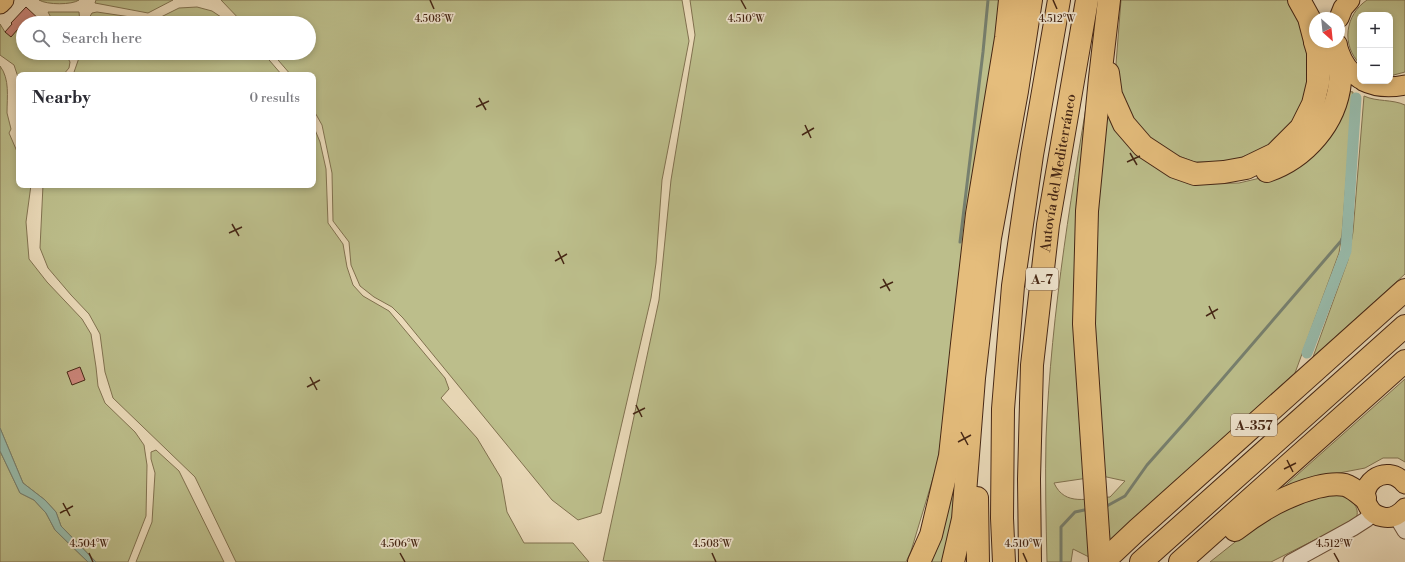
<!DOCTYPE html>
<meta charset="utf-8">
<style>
:root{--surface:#fff;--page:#f2f2f3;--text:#2b2b33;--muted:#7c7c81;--line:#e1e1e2}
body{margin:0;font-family:"Libre Bodoni",serif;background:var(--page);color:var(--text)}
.controls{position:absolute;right:12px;top:12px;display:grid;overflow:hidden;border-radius:8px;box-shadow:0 2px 6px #0003}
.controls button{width:36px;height:36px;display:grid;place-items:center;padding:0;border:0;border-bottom:1px solid var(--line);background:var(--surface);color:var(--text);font:20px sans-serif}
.compass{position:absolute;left:1309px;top:12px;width:36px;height:36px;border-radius:50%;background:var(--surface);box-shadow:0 2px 6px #0003;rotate:153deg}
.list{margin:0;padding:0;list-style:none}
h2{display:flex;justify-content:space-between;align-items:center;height:52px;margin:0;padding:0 16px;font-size:17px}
h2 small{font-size:13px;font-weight:400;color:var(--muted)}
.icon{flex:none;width:22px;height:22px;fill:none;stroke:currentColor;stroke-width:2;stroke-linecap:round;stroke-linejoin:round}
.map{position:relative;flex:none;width:1405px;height:562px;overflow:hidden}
.search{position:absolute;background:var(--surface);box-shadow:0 2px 6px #0003;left:16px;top:16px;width:300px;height:44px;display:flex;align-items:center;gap:10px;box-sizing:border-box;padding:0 14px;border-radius:22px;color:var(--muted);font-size:15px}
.panel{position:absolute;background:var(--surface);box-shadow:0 2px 6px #0003;left:16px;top:72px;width:300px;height:116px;border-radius:8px}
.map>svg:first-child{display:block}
.green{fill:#bcbe8b;stroke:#817250}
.water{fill:#98bbab;stroke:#77806f}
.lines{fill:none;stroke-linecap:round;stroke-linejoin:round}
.stream{stroke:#77806f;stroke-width:3}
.canal{stroke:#98bbab;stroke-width:11}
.building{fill:#cc867b;stroke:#462715}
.minor-casing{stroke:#6f543e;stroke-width:17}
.major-casing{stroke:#462715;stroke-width:21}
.highway-casing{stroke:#462715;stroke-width:24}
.minor{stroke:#f1e7d2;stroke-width:15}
.major{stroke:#e5bd7c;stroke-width:19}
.highway{stroke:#e5bd7c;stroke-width:22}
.ticks{fill:none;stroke:#462715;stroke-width:1.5}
.labels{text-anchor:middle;stroke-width:3.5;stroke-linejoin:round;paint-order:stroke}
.shield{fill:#f1e7d2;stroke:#79614e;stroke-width:1}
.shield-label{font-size:13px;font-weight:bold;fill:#462715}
.street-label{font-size:14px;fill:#462715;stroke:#f1e7d2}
.ticks-label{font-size:10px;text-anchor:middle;fill:#462715;stroke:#f1e7d2;stroke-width:3.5;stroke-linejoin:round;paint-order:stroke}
</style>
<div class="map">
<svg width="1405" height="562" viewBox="0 0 1405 562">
<rect width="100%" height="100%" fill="#eadab9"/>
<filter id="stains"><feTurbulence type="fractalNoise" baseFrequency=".005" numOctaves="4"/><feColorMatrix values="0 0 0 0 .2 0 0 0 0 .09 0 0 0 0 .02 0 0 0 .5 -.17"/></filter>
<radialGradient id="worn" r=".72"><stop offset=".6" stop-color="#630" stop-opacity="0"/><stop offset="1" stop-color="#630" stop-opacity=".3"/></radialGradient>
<path class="green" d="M39,0h40c-7,5 -32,5 -40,0z
M96,0h77l-25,13 -53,-10z
M221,0h461l7,41 -27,139 -6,83 -5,35 -50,215 -23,7 -26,-20 -149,-182 -11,-11 -18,-10 -14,-11 -9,-21 -2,-23 -16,-21 -1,-48 -10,-48 -9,-16v-34h-22l-19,-22h37v-30h-66z
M690,0h311l-56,416 -8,49 -26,86 -5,11 -303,-1 56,-261 12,-120 24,-145z
M1121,0h167l5,8 9,23 9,33 -3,31 -14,27 -20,21 -20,10 -26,9h-34l-33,-13 -29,-27 -13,-29 -3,-29z
M1367,0h38v72l-15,4v-61h-30v49c-19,-19 -15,-49 7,-64z
M197,7l15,4 18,12h-81l30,-15z
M48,12h31l1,11h-26z
M97,12l47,7 -10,4h-46l1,-5 3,-5z
M0,24l5,8 13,-3 5,5v19h42l5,9 -1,6 -6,7h-44v5l-5,-15 -14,-10z
M84,53h179l19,22h-209l7,-20z
M1094,60l-6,418 -34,5c11,24 34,15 56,14l15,-16 -23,-5 -9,-154 3,-103 11,-112 96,77 36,-1 34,-8 74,-84 6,1 -11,142 -3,19 -44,120 -204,185 -18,-9 -2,13h-24c-1,-41 -2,-83 -1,-124 5,-128 27,-253 48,-378z
M0,66c10,13 7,31 7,47 1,5 3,11 4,16l-2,4 10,23v29h12l-5,37 3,37 18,23 35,37 9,15 5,33 2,19 7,17 30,29 9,13 3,20 -1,51 -18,46h-32l-35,-36 -5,-14 -11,-12 -22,-17 -23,-55z
M1364,96c13,6 28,3 41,9v169l-92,83 35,-97 5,-28z
M313,125l7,17 6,27 2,54 15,21 4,23 6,18 10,11 26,15 56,67 4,11 -8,9 36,40 24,40 6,34 17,31h49l16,19h-353l-41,-85 -82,-79 -8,-26 -5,-38 -11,-20 -18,-19 -23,-27 -8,-20 3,-63h270z
M1405,379v83l-7,-4h-15l-18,10 -57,11 -38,20z
M156,450l23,21 45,91h-88l16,-40 3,-49 -4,-14v-7z
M0,451l20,42 14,7 12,13 9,17 33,32h-88z
M953,474l6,20 -15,68h-16z
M1341,493c9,6 20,13 15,26l-85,43h-61l49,-39 48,-23z"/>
<path class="water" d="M0,428l23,55 22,17 11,12 5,14 35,36h-8l-33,-32 -9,-17 -12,-13 -14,-7 -20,-42z"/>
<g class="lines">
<path class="stream" d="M960,242l23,-190 5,-52
M1105,507l20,-11 22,-31 40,-45 154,-179 6,-13
M1061,562v-35l14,-15 14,-3"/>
<path class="canal" d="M1307,353l39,-102 10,-153"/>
</g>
<path class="building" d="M26,7l16,15 -1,1h-18v11l-5,-5 -7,8 -6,-5 7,-8 -1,-1z
M80,367l5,13 -13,5 -5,-13z"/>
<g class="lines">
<defs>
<path id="minor" d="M1396,516l9,15
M1291,562l62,-34 14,-9 4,-8"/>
<path id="major" d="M0,4l4,-4
M1339,18l4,-10 7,-8
M1339,51c4,12 10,21 21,28
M1363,81c14,7 27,7 42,4
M1405,484c-19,-24 -52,2 -35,25 3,5 8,7 13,8 9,2 16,-2 22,-9"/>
<g id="highway">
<path d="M1299,0l10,18 6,23"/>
<path d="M1108,73l3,22 13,29 19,22 32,21 20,7 29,-2 22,-4 29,-14 26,-26 12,-24 5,-21v-31l-3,-10"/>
<path d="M1267,171c38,-13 69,-48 73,-89 1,-12 -2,-25 -4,-37"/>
<path d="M977,498l1,64"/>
<path d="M1235,530c25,-20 51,-35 82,-43 8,-2 19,-4 28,-2 7,2 15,9 20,13"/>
<path d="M919,562l12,-27 19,-79 12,-112 15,-130 29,-176 4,-38"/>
<path d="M953,562l10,-43 11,-141 16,-140 27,-147 14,-91"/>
<path d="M1004,562l-2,-44 1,-109 10,-123 19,-131 27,-155"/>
<path id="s1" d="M1030,562l-1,-83 3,-114 16,-140 39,-225"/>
<path d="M1100,562l-16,-238 3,-113 13,-133 9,-78"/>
<path d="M1103,562l34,-32 268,-240"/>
<path d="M1141,562l264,-236"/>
<path d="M1180,562l225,-201"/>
</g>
</defs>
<use href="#minor" class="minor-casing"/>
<use href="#major" class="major-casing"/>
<use href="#highway" class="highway-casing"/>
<use href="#minor" class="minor"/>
<use href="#major" class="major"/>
<use href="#highway" class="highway"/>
</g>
<path class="ticks" d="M430,0l4,9M741,0l5,9M1053,0l4,9M479,98l7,12M476,107l13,-6M805,125l6,13M802,135l12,-7M1130,153l7,12M1127,162l13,-6M232,224l7,12M229,233l13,-6M558,251l6,13M555,261l12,-7M883,279l7,12M880,288l13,-6M1209,306l6,13M1206,316l12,-7M310,377l7,13M307,387l13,-7M636,405l6,12M633,414l12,-6M961,432l7,13M958,442l13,-7M1287,460l6,12M1284,469l12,-6M63,503l7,13M60,513l13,-7M89,553l4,9M400,553l5,9M712,553l4,9M1023,553l4,9M1334,553l5,9"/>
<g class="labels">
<g class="shield">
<rect x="1026" y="268" width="32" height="22" rx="3"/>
<rect x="1231" y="414" width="46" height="22" rx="3"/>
</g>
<g class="shield-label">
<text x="1042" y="284">A-7</text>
<text x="1254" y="430">A-357</text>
</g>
<g class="street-label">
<text dy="5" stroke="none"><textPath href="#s1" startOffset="391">Autovía del Mediterráneo</textPath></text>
</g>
</g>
<g class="ticks-label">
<text x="434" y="22">4.508°W</text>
<text x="746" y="22">4.510°W</text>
<text x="1057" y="22">4.512°W</text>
<text x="89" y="547">4.504°W</text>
<text x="400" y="547">4.506°W</text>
<text x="712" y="547">4.508°W</text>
<text x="1023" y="547">4.510°W</text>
<text x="1334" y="547">4.512°W</text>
</g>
<rect width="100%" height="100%" filter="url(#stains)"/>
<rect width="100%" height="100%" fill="url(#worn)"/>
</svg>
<div class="controls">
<button>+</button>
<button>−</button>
</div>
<svg class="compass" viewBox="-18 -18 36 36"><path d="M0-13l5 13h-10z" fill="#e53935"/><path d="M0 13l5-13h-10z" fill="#7c7c81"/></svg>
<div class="search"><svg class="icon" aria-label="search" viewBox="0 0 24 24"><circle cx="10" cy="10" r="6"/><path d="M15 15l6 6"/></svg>Search here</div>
<section class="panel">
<h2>Nearby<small>0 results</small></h2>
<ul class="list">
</ul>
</section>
</div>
